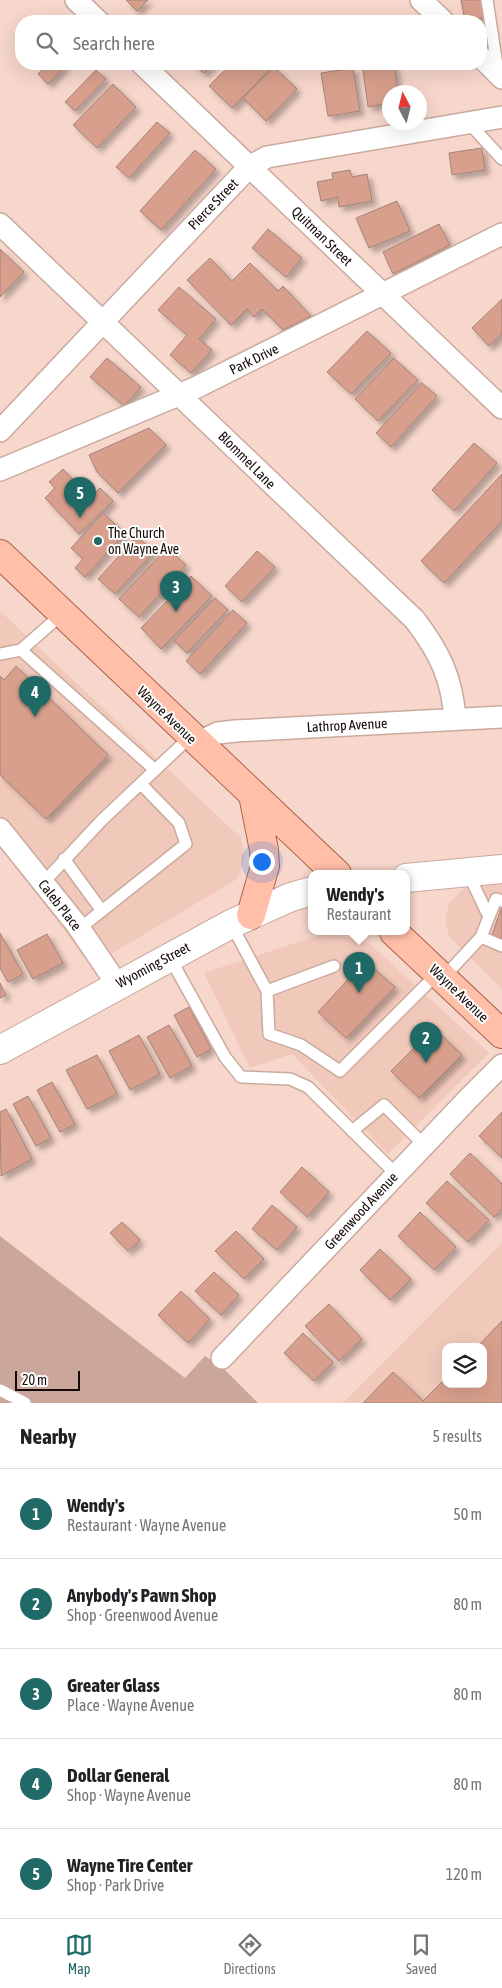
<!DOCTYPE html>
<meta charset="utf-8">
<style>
:root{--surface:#fff;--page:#f6f6f6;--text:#202124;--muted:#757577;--line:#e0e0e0;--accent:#1f6a66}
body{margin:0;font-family:"Asap Condensed",sans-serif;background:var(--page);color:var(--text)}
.controls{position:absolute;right:15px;bottom:15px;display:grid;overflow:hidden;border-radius:10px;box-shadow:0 5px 20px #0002}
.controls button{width:45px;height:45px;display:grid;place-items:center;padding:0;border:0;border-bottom:1px solid var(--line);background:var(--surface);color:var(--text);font:25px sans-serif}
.compass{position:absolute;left:382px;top:85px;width:45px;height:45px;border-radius:50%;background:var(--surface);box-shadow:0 5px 20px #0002;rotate:353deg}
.scale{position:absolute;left:15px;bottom:12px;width:65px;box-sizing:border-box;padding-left:5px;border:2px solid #130906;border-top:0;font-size:14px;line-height:18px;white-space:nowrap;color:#130906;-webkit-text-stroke:4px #fff;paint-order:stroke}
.you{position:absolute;left:261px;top:861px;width:18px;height:18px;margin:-12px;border:4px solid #fff;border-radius:50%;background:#1a73e8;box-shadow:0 0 0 8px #1a73e833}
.badge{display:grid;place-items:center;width:32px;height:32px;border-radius:50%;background:var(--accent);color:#fff;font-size:16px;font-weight:700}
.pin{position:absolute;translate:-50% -41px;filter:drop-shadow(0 1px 2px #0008)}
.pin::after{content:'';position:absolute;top:26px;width:18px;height:15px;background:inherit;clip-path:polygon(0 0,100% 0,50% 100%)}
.popup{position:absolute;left:308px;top:870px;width:102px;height:65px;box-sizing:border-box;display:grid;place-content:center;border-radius:10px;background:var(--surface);filter:drop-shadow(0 1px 4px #0005);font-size:16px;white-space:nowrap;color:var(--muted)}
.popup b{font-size:19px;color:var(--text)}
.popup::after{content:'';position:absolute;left:50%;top:100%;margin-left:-10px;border:10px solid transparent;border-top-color:var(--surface)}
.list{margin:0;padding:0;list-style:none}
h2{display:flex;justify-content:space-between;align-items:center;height:65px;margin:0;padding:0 20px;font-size:21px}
h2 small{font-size:16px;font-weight:400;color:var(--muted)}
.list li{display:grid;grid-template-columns:32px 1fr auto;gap:15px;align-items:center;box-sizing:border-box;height:90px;padding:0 20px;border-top:1px solid var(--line)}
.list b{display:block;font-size:19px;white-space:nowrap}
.list p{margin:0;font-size:16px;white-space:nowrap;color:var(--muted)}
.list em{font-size:16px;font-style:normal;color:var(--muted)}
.icon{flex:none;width:28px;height:28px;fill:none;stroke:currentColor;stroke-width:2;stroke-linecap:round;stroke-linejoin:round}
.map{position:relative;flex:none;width:502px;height:1403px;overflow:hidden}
.search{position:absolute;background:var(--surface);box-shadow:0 5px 20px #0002;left:15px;right:15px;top:15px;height:55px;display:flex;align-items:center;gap:12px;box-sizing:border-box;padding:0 18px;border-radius:20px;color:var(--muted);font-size:19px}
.sheet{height:515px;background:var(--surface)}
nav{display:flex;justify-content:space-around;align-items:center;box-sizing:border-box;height:70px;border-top:1px solid var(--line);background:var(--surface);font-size:14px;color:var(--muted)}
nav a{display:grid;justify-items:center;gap:2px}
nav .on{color:var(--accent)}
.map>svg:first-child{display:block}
.built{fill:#f1c9bb;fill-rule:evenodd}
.green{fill:#cba79b}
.building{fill:#d8a08c;stroke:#a18379;filter:url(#shadow)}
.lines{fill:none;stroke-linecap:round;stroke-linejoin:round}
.service-casing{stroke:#caaa9f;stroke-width:14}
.minor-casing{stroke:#caaa9f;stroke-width:24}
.tertiary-casing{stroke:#caaa9f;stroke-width:30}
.primary-casing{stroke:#ac644b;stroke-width:30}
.service{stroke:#fff;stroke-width:11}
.minor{stroke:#fff;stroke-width:21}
.tertiary{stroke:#fff;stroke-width:28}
.primary{stroke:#ffbfa9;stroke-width:28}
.poi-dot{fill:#1f6a66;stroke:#fff;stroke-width:2}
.labels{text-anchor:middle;stroke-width:4;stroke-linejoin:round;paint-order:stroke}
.street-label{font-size:14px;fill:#130906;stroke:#fff}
.poi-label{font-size:14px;fill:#130906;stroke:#fff;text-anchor:start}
</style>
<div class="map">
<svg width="502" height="1403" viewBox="0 0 502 1403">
<defs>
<filter id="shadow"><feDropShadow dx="4.5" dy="4.5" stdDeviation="2.5" flood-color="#0004"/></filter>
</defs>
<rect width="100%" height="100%" fill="#f7d6cb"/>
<path class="built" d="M0,611l241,227 4,20 -8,21 -146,87 -91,-120z
M502,881v108l-53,-53 -4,-16 4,-17 15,-15 24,-6z
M323,934h12l35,10 119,109 -101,101 -96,-100 -42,14 -46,-95z
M502,1243v160h-159l39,-39zM446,1347h37v37h-37z"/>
<path class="green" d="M0,1236l185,142 20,-22 20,14 33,33h-258z"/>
<path class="building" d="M126,0h22l-11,11z
M461,0h23l3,17 -22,4z
M48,64h19l-19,20 -10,-10z
M193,64h20l-9,9z
M231,64h12l4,4 3,-4 24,1 -42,43 -23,-22z
M362,64h32l4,28h-8v11l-22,4z
M274,67l23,22 -31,32 -23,-23z
M353,68l7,43 -32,5 -7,-43z
M96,70l10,9 -31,32 -10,-9z
M113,84l23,23 -39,41 -24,-23z
M157,122l13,11 -41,45 -13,-11z
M482,148l3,22 -33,5 -3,-22z
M195,150l21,19 -55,61 -21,-19z
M350,170l2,7 15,-3 5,27 -33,6 -1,-10 -17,4 -4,-19 16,-3 -1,-6z
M397,201l13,30 -41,17 -13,-30z
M439,224l11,21 -57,29 -10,-22z
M268,229l34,29 -16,19 -34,-29z
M0,249l24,23 -24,25z
M210,258l22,23 18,-18 28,28 5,-5 28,30 -28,14 -21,-21 -8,8 -7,-8 -16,16 -44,-45z
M179,287l37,32 -17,20 13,11 -21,23 -21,-18 17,-20 -29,-25z
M502,299v35l-13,12 -17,-18z
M367,331l24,22 -40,41 -24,-22z
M107,358l34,29 -17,19 -34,-29z
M394,358l24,22 -40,41 -23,-22z
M422,383l15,13 -46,51 -15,-14z
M149,428l17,17 -48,48 -21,-21 -8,-17z
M474,443l23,20 -43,48 -22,-21z
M63,469l27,29 10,-10 13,13 -34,33 -34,-36 10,-10 -6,-6z
M502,474v47l-58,62 -23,-22z
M103,513l22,20 -40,44 -10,-9 8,-9 -12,-11z
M137,536l17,16 -39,42 -17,-15z
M167,548l19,17 -47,52 -20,-18z
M257,551l18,16 -33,35 -17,-16z
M191,576l21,20 -51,53 -20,-21z
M215,598l13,12 -41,43 -13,-12z
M233,610l14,13 -47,51 -14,-13z
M16,666l92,89 -62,64 -46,-44v-99l4,4z
M502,906v33l-10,-4z
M0,933l23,41 -15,8 -8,-14z
M47,934l16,29 -30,16 -16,-29z
M365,961l30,26 -49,51 -28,-26z
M0,983l6,12 -6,3z
M189,1007l22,42 -14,8 -23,-42z
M169,1025l23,41 -22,12 -23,-41z
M434,1028l28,27 -43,43 -28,-27z
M139,1035l21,39 -30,16 -21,-39z
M97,1055l20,39 -30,15 -21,-39z
M52,1082l23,42 -15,8 -23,-42z
M28,1096l23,42 -15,8 -23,-42z
M6,1109l26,50 -31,17 -1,-64z
M502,1112v46l-23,-22z
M470,1153l32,31v25l-8,8 -44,-43z
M302,1167l27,25 -22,25 -27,-25z
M447,1181l42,39 -21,22 -42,-39z
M272,1205l25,22 -20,23 -25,-21z
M420,1212l36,35 -22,23 -36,-34z
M122,1222l18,18 -12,11 -18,-18z
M236,1231l28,28 -20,20 -29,-28z
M380,1249l31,30 -21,21 -30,-30z
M214,1272l25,23 -18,20 -26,-24z
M181,1291l29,28 -22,24 -30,-28z
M329,1304l33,35 -23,22 -34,-35z
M502,1321v82h-139l30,-31 30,29 23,-23v6h37v-37h-6z
M303,1333l30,29 -19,19 -30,-28z"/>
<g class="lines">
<defs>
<path id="service" d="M487,0l11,72
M468,122l34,37
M62,614l-41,36 134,120
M0,654l21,-4
M64,859l38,52
M468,873l21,44
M43,883l59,-63 88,-83
M231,924l36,67 2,43 32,11 39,26 98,-98
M79,929l107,-85 -7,-21 -38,-39
M481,937l21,9
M169,956l56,101 16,20 49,2 18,8 88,87
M443,978l38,-41 15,-38 6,2
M267,991l67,-25
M352,1131l32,-26 40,40
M0,1390l25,13"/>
<path id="minor" d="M76,0l22,21
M421,0l22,21
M481,57l21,21
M142,64l360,344
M0,224l415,396c25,33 37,58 40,99
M0,431l249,-264 18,-10 235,-40
M0,470l195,-82 307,-154
M205,751v-12l13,-6 17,-2 267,-14
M0,829l77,96 40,59
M222,1358l247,-260 33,-33"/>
<path id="tertiary" d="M406,878l96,-9
M0,1050l231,-126 60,-27 21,-6"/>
<path id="primary" d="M0,554l337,320
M251,915l14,-49 -1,-16 -11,-55
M394,932l108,102"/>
</defs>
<use href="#service" class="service-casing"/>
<use href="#minor" class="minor-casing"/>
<use href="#tertiary" class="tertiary-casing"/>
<use href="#primary" class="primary-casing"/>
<use href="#service" class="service"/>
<use href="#minor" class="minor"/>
<use href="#tertiary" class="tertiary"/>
<use href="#primary" class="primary"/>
</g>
<circle class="poi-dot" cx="98" cy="541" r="5"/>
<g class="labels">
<g class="street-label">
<text transform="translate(213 204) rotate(-46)" y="5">Pierce Street</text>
<text transform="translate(322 236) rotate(44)" y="5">Quitman Street</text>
<text transform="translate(254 359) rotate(-26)" y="5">Park Drive</text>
<text transform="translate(247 460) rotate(45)" y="5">Blommel Lane</text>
<text transform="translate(167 715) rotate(44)" y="5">Wayne Avenue</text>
<text transform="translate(347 725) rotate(-3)" y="5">Lathrop Avenue</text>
<text transform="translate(60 905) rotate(52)" y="5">Caleb Place</text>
<text transform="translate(153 965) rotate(-28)" y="5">Wyoming Street</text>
<text transform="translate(459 993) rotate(44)" y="5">Wayne Avenue</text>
<text transform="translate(361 1211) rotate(-47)" y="5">Greenwood Avenue</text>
</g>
<g class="poi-label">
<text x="108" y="538">The Church<tspan x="108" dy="16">on Wayne Ave</tspan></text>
</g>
</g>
</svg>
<div class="controls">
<button><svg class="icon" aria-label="layers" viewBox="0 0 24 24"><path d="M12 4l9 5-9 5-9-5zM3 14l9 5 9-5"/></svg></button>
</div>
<svg class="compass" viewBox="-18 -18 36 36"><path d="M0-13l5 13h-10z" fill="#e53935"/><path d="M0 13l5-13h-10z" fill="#757577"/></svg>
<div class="scale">20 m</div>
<div class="you"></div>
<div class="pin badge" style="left:359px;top:993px">1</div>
<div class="popup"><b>Wendy's</b>Restaurant</div>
<div class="pin badge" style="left:426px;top:1063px">2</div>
<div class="pin badge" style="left:176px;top:612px">3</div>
<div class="pin badge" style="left:35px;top:717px">4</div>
<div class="pin badge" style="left:80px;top:518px">5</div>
<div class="search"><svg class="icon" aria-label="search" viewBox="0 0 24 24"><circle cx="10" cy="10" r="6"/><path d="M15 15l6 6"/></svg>Search here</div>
</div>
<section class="sheet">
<h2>Nearby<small>5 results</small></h2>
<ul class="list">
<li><span class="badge">1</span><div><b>Wendy's</b><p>Restaurant · Wayne Avenue</p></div><em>50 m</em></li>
<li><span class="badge">2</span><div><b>Anybody's Pawn Shop</b><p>Shop · Greenwood Avenue</p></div><em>80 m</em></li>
<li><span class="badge">3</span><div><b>Greater Glass</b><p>Place · Wayne Avenue</p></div><em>80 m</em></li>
<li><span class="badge">4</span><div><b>Dollar General</b><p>Shop · Wayne Avenue</p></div><em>80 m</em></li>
<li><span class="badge">5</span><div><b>Wayne Tire Center</b><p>Shop · Park Drive</p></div><em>120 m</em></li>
</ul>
</section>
<nav>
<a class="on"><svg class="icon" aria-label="map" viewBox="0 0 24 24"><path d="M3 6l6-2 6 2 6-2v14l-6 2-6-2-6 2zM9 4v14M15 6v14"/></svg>Map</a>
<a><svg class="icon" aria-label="directions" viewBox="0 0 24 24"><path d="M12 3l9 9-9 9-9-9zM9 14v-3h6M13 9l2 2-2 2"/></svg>Directions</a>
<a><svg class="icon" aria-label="saved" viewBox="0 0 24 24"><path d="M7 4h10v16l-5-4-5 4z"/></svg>Saved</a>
</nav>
